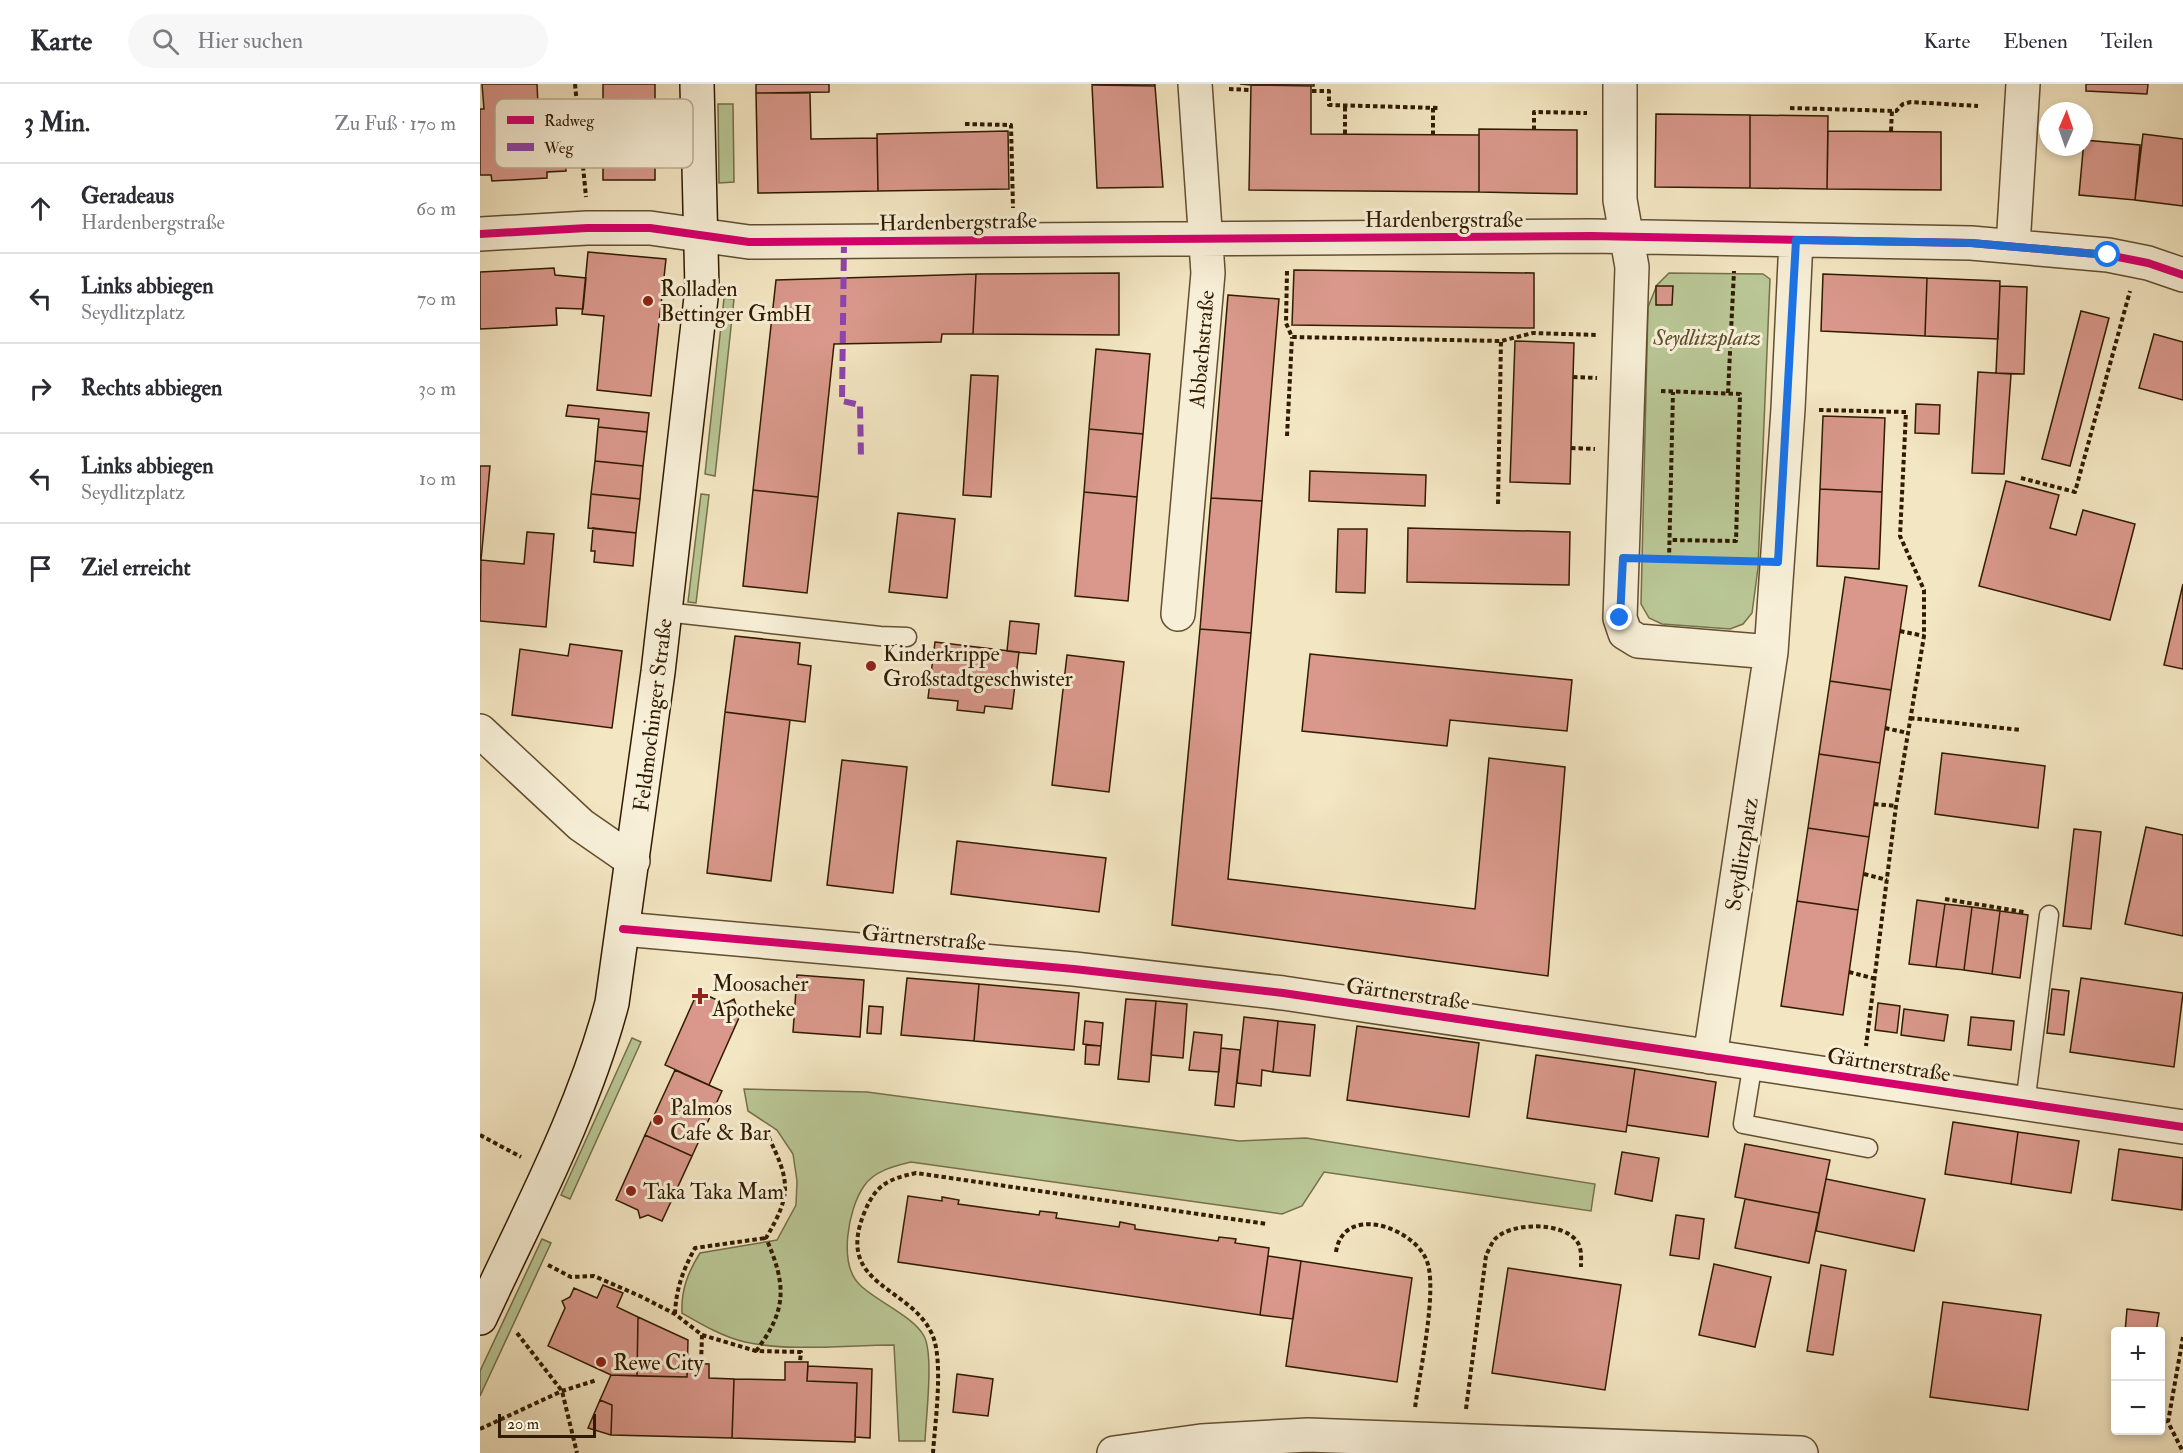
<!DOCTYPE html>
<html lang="de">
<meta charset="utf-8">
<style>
:root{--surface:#fff;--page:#f7f7f7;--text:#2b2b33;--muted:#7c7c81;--line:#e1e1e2}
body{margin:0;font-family:"IM FELL Double Pica",serif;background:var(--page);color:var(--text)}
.controls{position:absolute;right:18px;bottom:18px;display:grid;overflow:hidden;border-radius:6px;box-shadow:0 3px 9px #0003}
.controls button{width:54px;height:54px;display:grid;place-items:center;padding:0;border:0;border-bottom:2px solid var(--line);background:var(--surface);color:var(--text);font:30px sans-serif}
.compass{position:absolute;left:1559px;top:18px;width:54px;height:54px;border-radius:50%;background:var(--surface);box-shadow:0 3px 9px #0003;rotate:2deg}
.scale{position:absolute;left:18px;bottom:15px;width:98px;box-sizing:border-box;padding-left:6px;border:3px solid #311b00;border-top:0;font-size:16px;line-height:21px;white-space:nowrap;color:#311b00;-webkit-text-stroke:4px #f7efd7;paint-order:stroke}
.stop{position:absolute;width:18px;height:18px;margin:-14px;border:4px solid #1a73e8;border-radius:50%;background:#fff}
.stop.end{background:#1a73e8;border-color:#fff;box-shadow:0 2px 6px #0008}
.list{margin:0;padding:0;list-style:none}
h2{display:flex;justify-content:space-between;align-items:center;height:78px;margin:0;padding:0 24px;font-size:26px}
h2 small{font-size:20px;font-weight:400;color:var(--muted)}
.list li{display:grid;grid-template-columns:39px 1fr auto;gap:18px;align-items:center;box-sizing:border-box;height:90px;padding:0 24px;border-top:2px solid var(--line)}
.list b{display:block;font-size:22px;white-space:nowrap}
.list p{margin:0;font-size:20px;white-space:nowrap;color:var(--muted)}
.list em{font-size:20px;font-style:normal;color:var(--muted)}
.icon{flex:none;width:33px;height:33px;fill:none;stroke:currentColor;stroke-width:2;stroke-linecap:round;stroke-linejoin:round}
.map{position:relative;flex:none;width:1703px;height:1369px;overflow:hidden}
header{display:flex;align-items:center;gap:36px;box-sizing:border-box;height:84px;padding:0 30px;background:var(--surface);border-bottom:2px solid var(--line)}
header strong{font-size:28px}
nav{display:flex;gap:33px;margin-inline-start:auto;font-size:21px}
.search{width:420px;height:54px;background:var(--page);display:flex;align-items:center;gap:15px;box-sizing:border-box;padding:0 21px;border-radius:33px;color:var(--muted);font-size:22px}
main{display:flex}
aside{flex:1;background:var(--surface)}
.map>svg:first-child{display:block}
.green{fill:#b9c695;stroke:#75704a;stroke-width:1.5}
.building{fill:#d9988b;stroke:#311b00;stroke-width:1.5}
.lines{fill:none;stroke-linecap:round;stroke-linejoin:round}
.lane-casing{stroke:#624e30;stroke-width:21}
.street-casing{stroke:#624e30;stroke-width:36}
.secondary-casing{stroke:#311b00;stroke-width:36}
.path{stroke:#311b00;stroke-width:4;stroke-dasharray:4.5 3;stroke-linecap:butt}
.lane{stroke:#f7efd7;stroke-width:18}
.street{stroke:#f7efd7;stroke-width:33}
.secondary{stroke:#f7efd7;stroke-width:33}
.quiet{stroke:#8e44ad;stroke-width:6;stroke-dasharray:12 6;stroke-linecap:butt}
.cycleway-casing{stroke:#f7efd7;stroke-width:11}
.cycleway{stroke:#d6006c;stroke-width:8}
.route{stroke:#1a73e8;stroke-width:8}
.poi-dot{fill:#8f2418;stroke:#f7efd7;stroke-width:2}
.labels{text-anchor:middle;stroke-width:6;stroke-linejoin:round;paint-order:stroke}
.street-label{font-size:22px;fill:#311b00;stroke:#f7efd7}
.poi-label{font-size:22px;fill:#311b00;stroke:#f7efd7;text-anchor:start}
.park-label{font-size:22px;font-style:italic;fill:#5a4e2d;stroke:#f7efd7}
.key{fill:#f7efd7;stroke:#bcaf96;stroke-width:1.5}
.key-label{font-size:16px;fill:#311b00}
</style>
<header>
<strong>Karte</strong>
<div class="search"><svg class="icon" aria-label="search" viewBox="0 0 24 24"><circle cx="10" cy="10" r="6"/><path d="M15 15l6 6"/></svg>Hier suchen</div>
<nav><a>Karte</a><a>Ebenen</a><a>Teilen</a></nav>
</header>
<main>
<aside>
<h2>3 Min.<small>Zu Fuß · 170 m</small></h2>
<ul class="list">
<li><svg class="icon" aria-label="ahead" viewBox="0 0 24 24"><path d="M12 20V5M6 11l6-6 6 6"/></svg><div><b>Geradeaus</b><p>Hardenbergstraße</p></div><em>60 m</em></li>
<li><svg class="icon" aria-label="left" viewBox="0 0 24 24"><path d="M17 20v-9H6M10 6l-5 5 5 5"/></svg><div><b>Links abbiegen</b><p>Seydlitzplatz</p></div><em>70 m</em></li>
<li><svg class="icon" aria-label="right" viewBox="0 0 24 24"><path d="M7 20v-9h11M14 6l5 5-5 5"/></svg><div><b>Rechts abbiegen</b></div><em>30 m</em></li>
<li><svg class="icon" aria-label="left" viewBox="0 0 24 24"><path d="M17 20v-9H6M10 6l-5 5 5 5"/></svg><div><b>Links abbiegen</b><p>Seydlitzplatz</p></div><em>10 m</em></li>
<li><svg class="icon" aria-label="arrive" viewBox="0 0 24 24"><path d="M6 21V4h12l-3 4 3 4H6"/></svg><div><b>Ziel erreicht</b></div></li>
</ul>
</aside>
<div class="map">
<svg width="1703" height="1369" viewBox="0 0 1703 1369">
<rect width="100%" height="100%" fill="#f3e6c2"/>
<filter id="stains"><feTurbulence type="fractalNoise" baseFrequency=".00333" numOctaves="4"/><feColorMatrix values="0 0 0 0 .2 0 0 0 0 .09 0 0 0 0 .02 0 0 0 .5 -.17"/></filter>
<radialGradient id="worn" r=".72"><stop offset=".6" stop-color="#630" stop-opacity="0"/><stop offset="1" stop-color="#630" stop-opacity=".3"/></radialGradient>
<path class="green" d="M238,20h15l1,78 -15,1z
M1189,189l94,1 7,5 -12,289 -6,45 -9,11 -13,5 -68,-5 -13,-6 -8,-14 7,-297 9,-22z
M244,214l10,1 -19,177 -10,-2z
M221,410l8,1 -13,108 -8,-1z
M152,954l9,4 -71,157 -9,-4z
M264,1005l123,3 372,49 67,-3 289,46 -4,27 -267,-39 -22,34 -20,8 -371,-52c-17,4 -37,9 -47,24 -16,23 -26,78 -4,99 16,16 53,31 64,51 10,19 2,81 1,105h-26l-5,-96c-49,0 -102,7 -149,-3 -22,-5 -44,-18 -63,-29 -1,-23 6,-41 18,-60l77,-13 19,-35 1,-24 -4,-27 -16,-24 -29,-19z
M62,1155l9,4 -71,153v-25z"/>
<path class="building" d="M2,0h55l1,22 24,-1 4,66 -19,1v6l-55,3 -1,-6h-11v-66h4z
M123,0h52v37h-52z
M349,0v8l-73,1v-9z
M612,0h63v2l-63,-1z
M760,0h74v2l-63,-1z
M1606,0h62l-1,10 -61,-3z
M612,1l63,1 8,101 -66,1z
M771,1l60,1v48l168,1v57l-230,-2z
M276,9h54l1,46 66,-1 1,53 -120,2z
M1176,30l94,1v73l-95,-1z
M1270,31l78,1 -1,73 -77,-1z
M123,37h52v59h-52z
M999,45l98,1v64l-98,-2z
M528,47l1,58 -131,2 -1,-57z
M1348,47l113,1v58l-114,-1z
M1663,50l40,5v67l-48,-6z
M1604,56l56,5 -5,55 -56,-5z
M108,168l78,7 -15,137 -54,-6 7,-74 -22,-2z
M74,184l1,7 31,3 -3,31 -27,-1 1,17 -77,4v-57z
M814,186l240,3v55l-242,-3z
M639,189v62l-146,-1 3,-60z
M496,190l-3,60h-31l-1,8 -107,2 -16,153 -65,-7 23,-210z
M1343,190l104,4 -2,58 -104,-5z
M1447,194l73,3 -2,58 -73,-3z
M1176,202h17l-1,19h-16z
M1520,202l27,1 -3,87 -28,-1z
M748,211l51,4 -17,202 -51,-3z
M1601,227l28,7 -39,148 -28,-7z
M1674,250l29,8v58l-44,-12z
M1035,257l59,2 -4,141 -60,-2z
M616,265l54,5 -7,80 -54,-5z
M1498,288l33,2 -7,100 -32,-1z
M491,291l27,1 -7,121 -28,-2z
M1436,320l24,1 -1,29 -24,-1z
M88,321l81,8 -2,19 -49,-5 1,-8 -33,-3z
M1343,332l62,2 -3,74 -62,-3z
M118,343l49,5 -4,34 -48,-5z
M609,345l54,5 -6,63 -53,-5z
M115,377l48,5 -3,33 -49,-5z
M0,382h10l-9,94h-1z
M830,387l116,4 -1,31 -116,-5z
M1526,397l53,14 -9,33 26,7 7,-25 52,14 -25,96 -131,-34z
M1340,405l62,3 -3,77 -62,-3z
M273,406l65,7 -11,96 -64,-7z
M604,408l53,5 -9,104 -53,-5z
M111,410l49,5 -4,34 -48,-5z
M731,414l51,3 -11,132 -51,-4z
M418,429l57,6 -8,79 -58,-6z
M113,444l43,5 -3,33 -39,-4 1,-11h-4z
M928,444l162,4 -1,53 -162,-3z
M858,445h29l-2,64 -29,-1z
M47,448l27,2 -8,93 -66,-6 1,-61 43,4z
M1365,493l62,9 -16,104 -61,-9z
M1703,500v85l-19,-4z
M530,537l29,3 -3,30 -29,-3z
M720,545l51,4 -23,246 247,30 14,-151 76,9 -17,209 -376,-51z
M255,552l65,7 -2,21 13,2 -6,56 -80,-10z
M455,558l84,10 -7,57 -27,-3 -1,7 -27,-3 1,-9 -30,-3z
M90,560l52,7 -10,77 -100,-13 8,-66 48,7z
M830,570l262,26 -5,51 -117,-11 -3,26 -145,-15z
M587,571l57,7 -15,130 -57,-7z
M1350,597l61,9 -11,73 -61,-9z
M245,628l65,8 -19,161 -64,-8z
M1462,669l103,13 -7,62 -103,-14z
M1339,670l61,9 -11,74 -61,-9z
M362,676l65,7 -14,126 -66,-8z
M1666,743l37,8v101l-58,-12z
M1328,744l61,9 -11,73 -61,-9z
M1594,745l27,3 -10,97 -28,-3z
M477,757l149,17 -7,54 -148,-18z
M1437,816l28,4 -9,63 -27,-3z
M1317,817l61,9 -15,105 -62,-9z
M1465,820l27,3 -8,63 -28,-3z
M1492,823l28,4 -8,63 -28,-4z
M1520,827l28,4 -8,63 -28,-4z
M317,891l67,5 -4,57 -67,-5z
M427,894l72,6 -5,57 -73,-6z
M1601,894l102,15 -9,74 -104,-15z
M499,900l100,9 -5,57 -100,-9z
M1572,905l17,2 -5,44 -17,-2z
M218,907l27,13 9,-5 3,9 5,3 -33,74 -44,-20z
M646,915l30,2 -7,81 -31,-3z
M676,917l31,3 -4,54 -32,-3z
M1398,919l22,3 -3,27 -22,-3z
M389,922l14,1 -2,27 -14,-1z
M1424,925l44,6 -4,26 -43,-6z
M764,933l34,4 -5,51 -11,-2 -1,16 -24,-3z
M1491,933l43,4 -3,29 -43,-5z
M605,937l18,2 -2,23 -18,-2z
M798,937l37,4 -5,51 -37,-4z
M877,942l122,17 -10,74 -122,-17z
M714,948l28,3 -3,37 -30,-2z
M606,961l15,1 -2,19 -14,-1z
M741,964l19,2 -6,57 -19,-2z
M1056,971l99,14 -9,63 -99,-14z
M1155,985l81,13 -8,55 -81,-12z
M195,986l47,21 -30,65 -47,-21z
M1473,1038l65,10 -7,52 -66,-10z
M1538,1048l61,9 -8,52 -60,-9z
M165,1051l47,21 -30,65 -14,-6 -8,3 -2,-8 -22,-10z
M1265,1060l85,16 -11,53 -84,-16z
M1639,1065l64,9 -1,52 -70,-10z
M1142,1068l37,6 -7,43 -37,-7z
M1346,1095l99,20 -11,52 -98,-20z
M428,1112l34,5v-4l17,3 -1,4 81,11 1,-4 17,2 -1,5 63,9 1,-5 15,3v4l83,12 1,-4 9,1 8,1 -1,4 34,5 -9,67 -362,-53z
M1265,1115l74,14 -10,50 -74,-15z
M1196,1131l28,4 -5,40 -29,-4z
M788,1172l33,5 -8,58 -33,-4z
M821,1177l111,17 -15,104 -111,-16z
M1234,1180l57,13 -16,70 -56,-12z
M1341,1181l25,5 -13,85 -26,-4z
M1028,1184l113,17 -16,105 -113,-17z
M123,1201l20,8 -6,14 21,10 -1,59 -26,-1 -63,-29 17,-38 -3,-7 8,-4 4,-9 23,10z
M1463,1218l98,13 -13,95 -98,-13z
M1647,1225l32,4 -3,19h-31z
M158,1233l50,23 -1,37 -50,-1z
M305,1278h23l-1,19 50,2 -2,59 -123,-4 2,-59 51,1z
M208,1279l21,1v14l25,1 -2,59 -121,-3 1,-30 -12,-5 11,-25 76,2z
M328,1282l64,3 -2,69 -15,-1 2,-54 -50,-2z
M477,1290l36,5 -5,37 -35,-4z
M120,1316l12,5 -1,30 -23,-7z"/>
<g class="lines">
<defs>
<path id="lane" d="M185,528l215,24 27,1
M1273,978l-10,62 125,24
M1545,1020l24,-189"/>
<path id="street" d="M1140,0v116l12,67 -12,351 5,15 13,8 133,11
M0,150l107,-6h63l99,14 842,-6 380,7 137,12 40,8 35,12
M1533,162l10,-162
M698,530l30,-341 -13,-189
M0,647l101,94 52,36
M143,845l451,40 209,24 900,134
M1230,973l61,-405 17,-243 8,-169
M634,1369l87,-12 107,-6 493,18"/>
<path id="secondary" d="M0,1234c47,-102 103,-205 132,-315l46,-331 44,-383 -5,-205"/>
</defs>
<use href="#lane" class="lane-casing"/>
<use href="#street" class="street-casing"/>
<use href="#secondary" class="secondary-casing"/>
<path class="path" d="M95,0l11,113
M749,5l21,1
M832,7h17v14l110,3
M953,24v27
M1310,24l106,3 7,-7 8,-2 67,4
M485,40l46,1 2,83
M1054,46v-18l53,1
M1411,47l1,-21
M865,50v-28
M807,187l-1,52 6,14 209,4 32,-8 64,2
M1093,293l24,1
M1181,307l79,3 -4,147 -66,-1
M1248,309l6,-122
M1339,326l87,2 -6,124 24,54v46l-28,170 -30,240
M807,352l5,-99
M1091,364l24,1
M1541,394l54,14 55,-201
M1018,420l3,-163
M1175,476l91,2
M1189,476l4,-168
M1420,547l24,5
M1430,634l111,12
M1405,644l23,5
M1394,720l22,2
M1384,790l23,6
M1465,815l79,13
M1369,888l27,7
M0,1051l41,22
M856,1168c7,-48 75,-26 90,7 13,27 -7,116 -11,149
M68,1181l23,12 23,-1 48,21 33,17 27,21 -1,29
M195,1230c1,-25 8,-44 20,-66l71,-10
M37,1249l45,58 15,62
M222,1251l54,16 45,1 -1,10
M1703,1253l-15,85 15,30
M276,1267c32,-42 30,-67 10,-113 26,-44 24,-57 2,-102
M986,1325l20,-153c2,-5 5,-12 9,-17 16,-17 70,-18 83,4 4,7 3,16 3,24
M0,1345l82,-38 35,-11
M453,1369c2,-30 11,-93 -1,-119 -22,-49 -99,-48 -67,-123 11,-27 24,-32 51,-38l351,51"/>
<use href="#lane" class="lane"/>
<use href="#street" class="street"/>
<use href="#secondary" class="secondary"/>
<path class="quiet" d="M364,157l-2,160 18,4 1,53"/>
<defs>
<path id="cycleway" d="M0,150l107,-6h63l99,14 842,-6 380,7 137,12 40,8 35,12
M143,845l451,40 209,24 900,134"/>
</defs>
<use href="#cycleway" class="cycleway-casing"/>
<use href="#cycleway" class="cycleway"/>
</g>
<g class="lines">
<path class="route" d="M1140,534l3,-60 155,4 18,-322 175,3 137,12"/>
</g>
<g class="poi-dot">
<circle cx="168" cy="217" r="6"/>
<circle cx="391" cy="582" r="6"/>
<path d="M217 903h6v6h6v6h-6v6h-6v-6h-6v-6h6z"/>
<circle cx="178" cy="1036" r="6"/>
<circle cx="151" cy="1107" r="6"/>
<circle cx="121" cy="1278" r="6"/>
</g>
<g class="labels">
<g class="street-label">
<text x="964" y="143">Hardenbergstraße</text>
<text transform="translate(478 137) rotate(-1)" y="8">Hardenbergstraße</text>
<text transform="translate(721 265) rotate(-85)" y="8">Abbachstraße</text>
<text transform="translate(172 631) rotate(-83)" y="8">Feldmochinger Straße</text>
<text transform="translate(1261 770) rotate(-81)" y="8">Seydlitzplatz</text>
<text transform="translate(444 853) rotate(5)" y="8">Gärtnerstraße</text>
<text transform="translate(928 909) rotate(8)" y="8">Gärtnerstraße</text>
<text transform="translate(1409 980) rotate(9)" y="8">Gärtnerstraße</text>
</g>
<g class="poi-label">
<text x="180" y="212">Rolladen<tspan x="180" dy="25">Bettinger GmbH</tspan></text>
<text x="403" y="577">Kinderkrippe<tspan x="403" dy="25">Großstadtgeschwister</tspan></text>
<text x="232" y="907">Moosacher<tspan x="232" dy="25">Apotheke</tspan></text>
<text x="190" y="1031">Palmos<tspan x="190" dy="25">Cafe &amp; Bar</tspan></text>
<text x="163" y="1115">Taka Taka Mam</text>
<text x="133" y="1286">Rewe City</text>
</g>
<g class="park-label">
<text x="1227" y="261">Seydlitzplatz</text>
</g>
</g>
<rect x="15" y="15" width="198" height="69" rx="9" class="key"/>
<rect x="27" y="32" width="27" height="8" fill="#d6006c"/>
<rect x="27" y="59" width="27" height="8" fill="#8e44ad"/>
<g class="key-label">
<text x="64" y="42">Radweg</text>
<text x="64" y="69">Weg</text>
</g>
<rect width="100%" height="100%" filter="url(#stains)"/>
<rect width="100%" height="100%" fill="url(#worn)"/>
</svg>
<div class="controls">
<button>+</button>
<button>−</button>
</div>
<svg class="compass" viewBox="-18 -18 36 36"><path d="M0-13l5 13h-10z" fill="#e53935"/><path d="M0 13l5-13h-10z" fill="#7c7c81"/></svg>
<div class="scale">20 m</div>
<div class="stop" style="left:1628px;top:171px"></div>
<div class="stop end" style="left:1140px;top:534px"></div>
</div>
</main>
